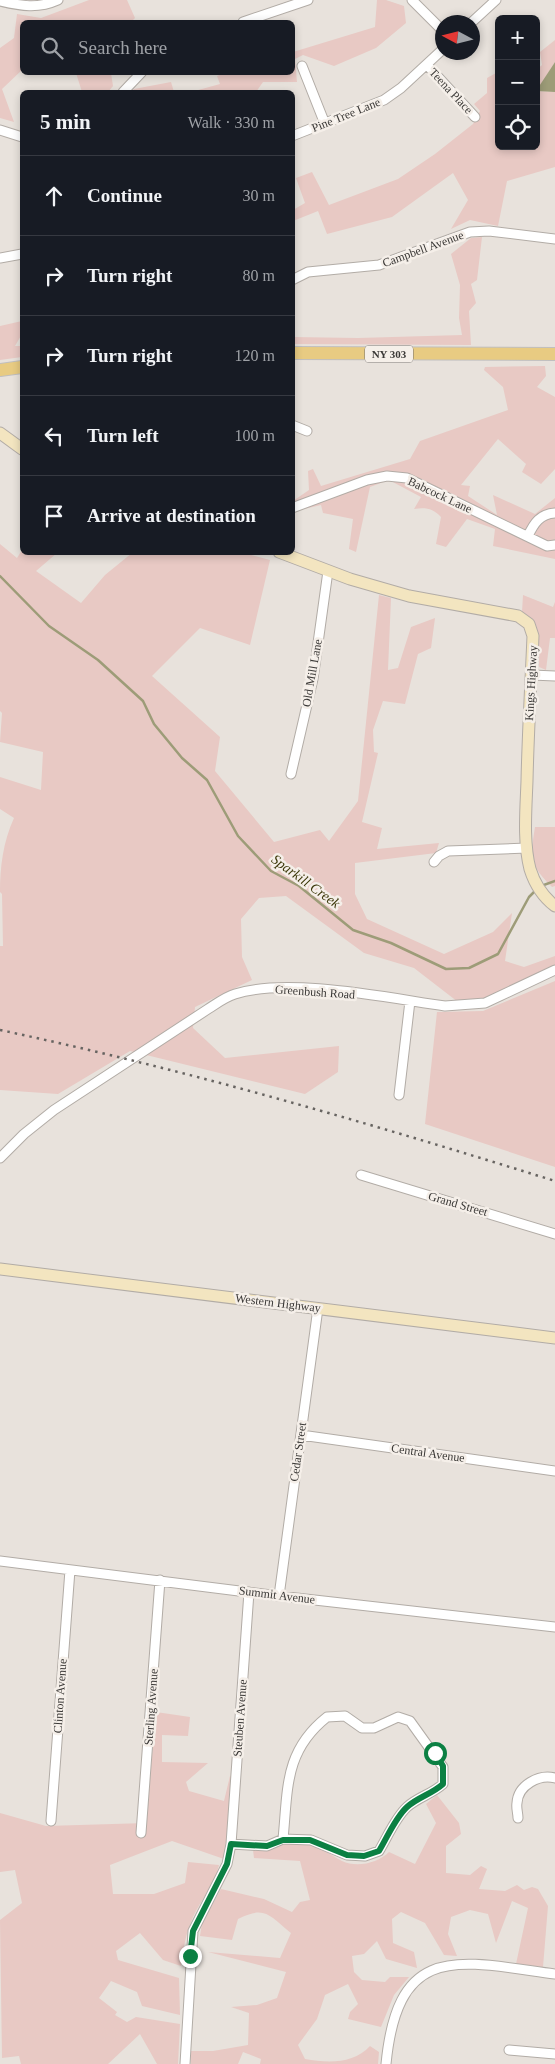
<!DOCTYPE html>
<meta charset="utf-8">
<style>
:root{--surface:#171b24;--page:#242831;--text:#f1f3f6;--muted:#9ea1a6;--line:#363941}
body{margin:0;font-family:Georgia,serif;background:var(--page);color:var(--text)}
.controls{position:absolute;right:15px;top:15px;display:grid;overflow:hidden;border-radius:8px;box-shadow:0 2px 8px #0003}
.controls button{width:45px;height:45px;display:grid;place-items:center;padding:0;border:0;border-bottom:1px solid var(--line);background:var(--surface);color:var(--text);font:25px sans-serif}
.compass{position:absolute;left:435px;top:15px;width:45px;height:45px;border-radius:50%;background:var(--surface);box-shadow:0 2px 8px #0003;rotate:277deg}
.stop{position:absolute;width:15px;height:15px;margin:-11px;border:4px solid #0b8043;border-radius:50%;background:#fff}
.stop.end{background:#0b8043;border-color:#fff;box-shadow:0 1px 5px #0008}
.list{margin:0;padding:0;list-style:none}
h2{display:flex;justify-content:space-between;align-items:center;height:65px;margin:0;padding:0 20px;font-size:21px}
h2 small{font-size:16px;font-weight:400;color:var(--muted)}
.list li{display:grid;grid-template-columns:32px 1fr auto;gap:15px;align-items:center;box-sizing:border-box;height:80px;padding:0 20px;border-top:1px solid var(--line)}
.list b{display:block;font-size:19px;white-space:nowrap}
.list em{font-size:16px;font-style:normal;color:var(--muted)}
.icon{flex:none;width:28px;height:28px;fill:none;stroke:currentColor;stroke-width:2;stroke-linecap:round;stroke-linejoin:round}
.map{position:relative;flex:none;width:555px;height:2064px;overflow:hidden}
.search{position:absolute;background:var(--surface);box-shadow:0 2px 8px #0003;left:20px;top:20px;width:275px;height:55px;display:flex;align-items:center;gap:12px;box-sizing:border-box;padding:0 18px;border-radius:8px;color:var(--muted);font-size:19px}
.panel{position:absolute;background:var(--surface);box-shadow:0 2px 8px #0003;left:20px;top:90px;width:275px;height:465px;border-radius:8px}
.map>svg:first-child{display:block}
.green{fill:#e8c9c4}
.water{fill:#9d9c78}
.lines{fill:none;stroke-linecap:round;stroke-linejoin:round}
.stream{stroke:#9d9c78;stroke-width:2.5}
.street-casing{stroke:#b2aca6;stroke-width:11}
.secondary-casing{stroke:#b2aca6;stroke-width:13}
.primary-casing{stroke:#c0bfbf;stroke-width:14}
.street{stroke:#fff;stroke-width:9}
.secondary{stroke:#f3e5c0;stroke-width:11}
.primary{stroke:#e8cb82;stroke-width:12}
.rail{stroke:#676461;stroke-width:2.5;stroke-dasharray:2.5 5;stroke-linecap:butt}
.route{stroke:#0b8043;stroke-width:6}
.labels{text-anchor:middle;stroke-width:5;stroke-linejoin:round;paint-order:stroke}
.shield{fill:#f5efe9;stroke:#726f6c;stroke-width:1}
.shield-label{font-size:11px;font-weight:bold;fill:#3a3836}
.street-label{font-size:12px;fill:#3a3836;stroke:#f5efe9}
.water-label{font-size:14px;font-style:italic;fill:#3c390a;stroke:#f5efe9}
</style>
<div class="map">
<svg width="555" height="2064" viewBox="0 0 555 2064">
<rect width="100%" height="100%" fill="#e8e2dc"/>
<path class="green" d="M89,0h38l8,18 -4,4h-109v48l-20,19 12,33 -14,-4v-70l14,-10 3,-24 24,4z
M377,0h9l18,6 2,17 -30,25 -42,18 -31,-11 -8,4 2,23h-34l-7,10h-65l29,-8 -3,-8 11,-4h64l1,-20 82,-25z
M555,40v22l-18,29 18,1v75l-48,14 -9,45 -28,-6 -19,9 17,-29 -15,-27 -61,44 -65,17 -9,-23 -25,10v-11l12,-7 -9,-25 16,-6 17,33 69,-26 37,-25 38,-30 7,-13 -6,-7 13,-11v-15l9,-5 3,4v69h37v-76l6,-5 -2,-13z
M76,73h35l2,13 -5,6h-26z
M171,82l3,10h-43l3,-3z
M482,237l-5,43 -6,4 5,19 -7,8 2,34 -178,-1v-7l65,1 104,-3 -3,-17 1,-33 -9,-31 20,-16z
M22,321v13l-7,12h7v11l-22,3v-34z
M545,366l1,10 -9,11 18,10v72l-14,15 -19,-12 4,-8 -28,-25 -37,46 9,1 -2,10 29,19 -4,-20 42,19 20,-16v61l-62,-13 2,-17 -28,-10 -21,28 -10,-3 5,-27c-8,-9 -16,-10 -27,-8l7,-12 -32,-17 -19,7 -14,65 -7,-3 4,-30 -30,-6 -2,-8 -25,6 -3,-10 16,-11 -1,-19 5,-2 8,17 89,-27 10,-18 88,-31 -5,-23 -19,-17 1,-3z
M0,544l17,14 5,-8v2l35,1 -21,18 45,32 24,-28 27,-22h112l26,7 -20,85 -50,-17 -48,48 68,61 -5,34 59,71 46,-12 9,11 29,-40 21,-206 12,3 -3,72 10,-2 13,-41 24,-9 -4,30 -13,6 -13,50 -22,-3 -10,29 1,22 4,1 -16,69 20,6 -5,21 62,-6 -3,10 -81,10v31l12,25 77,35 49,-22 19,-19 -7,48 19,6 31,-11v10l-69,32 -28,4 -44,-34 -50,-15 -78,-57 -27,2 -18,21 1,38 10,23 -57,27 -2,21 32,30 114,-12 -1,26 -33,22 -175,-43 -72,43 -58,-4v-144h3l-1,-52 -2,-2c0,-25 3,-50 14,-74l-14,-9v-32l41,13 2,-38 -43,-10 2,-29 -2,-2z
M523,595l30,12 2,-5v36h-5l-4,32 -7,-3c0,-22 4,-41 -17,-55z
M535,827h20v59l-3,1c-22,-21 -22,-30 -17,-60z
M555,981v186l-130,-43 12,-112 46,-1z
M156,1712l34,5 -2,19 -26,-1v27l46,1 -22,19 3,9 35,10 6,-25 3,2 -9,81 -52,-18 -62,24 3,29h41l31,-11 3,-21 31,3c-4,19 -18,34 -26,52 -7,16 -10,32 -12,49l-18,-6 -23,-27 -24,18 2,9 61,18 1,37 -38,-9 -5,-14 -26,-11 -12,17 18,14 -2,3 12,7 9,-5 44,7 -2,40h-21l-17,-30 -32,30h-87l-2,-8 -17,2 -2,-138 22,-17 -7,-33 -15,2v-59l46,13 100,-3z
M437,1795l22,28 2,11 -15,12v27l24,2 11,-9 6,3 -8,20 26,2 12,-6 7,5 8,-3 6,2 10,17 -5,61 -27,-3 12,-56 -16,-7 -16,42 -8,-29 -18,-4 -19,7 -3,17 9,22 -13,-1 -19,-32 -24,-11 -9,7 1,24 21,9 3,16 -31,-9 -9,-18 -13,13 -12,2 2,16 8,8 23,2 5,-5h19l-15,18 -13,32 -33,-8 2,-7 8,-8 -10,-20 -23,11 -8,24 -19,26 7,14c23,4 49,5 65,-13l9,6 -1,12h-118l1,-5 -18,-7 -5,12h-47l-1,-13h23l35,-6 1,-32 -18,-6 26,-2 20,-7 9,-26 -78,-20 72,6 11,-25c-22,-17 -25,-28 -53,-14l-6,21 -32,-4 2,-13 19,-34 43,10 28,13 8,-10 10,-2 -10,-39 -46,-3 -1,-8c19,-4 39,-9 58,-5 12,3 21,11 31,16 15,7 36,2 47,-9l26,12 21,-41 -10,-19z"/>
<path class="water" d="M555,62v30l-19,-1z"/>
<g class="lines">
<path class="stream" d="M0,576l49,50 49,34 45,41 11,23 28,34 25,22 31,56 33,35 28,15 54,44 38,13 55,26 23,-1 29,-14 31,-57 6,-6
M541,886l14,-5"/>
<defs>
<path id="street" d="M412,0l30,30
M0,1c21,5 38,8 58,-1
M243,22l65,-22
M472,22l24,-22
M427,65l48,52
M302,66l23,58
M123,92l19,-20
M0,130l22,7
M292,136l92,-36 17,-12 41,-38
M0,258l22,-4
M292,280l16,-8 71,-7 91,-33 19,-1 66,8
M292,425l15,6
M292,508l75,-28 20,-4 20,2 140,68 8,-1
M528,536c6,-13 12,-22 27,-23
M532,675l23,1
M291,774l22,-95 15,-108
M434,862l5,-6 9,-5 79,-3
M399,1095l11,-94
M0,1158l24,-24 30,-24 154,-101c8,-5 17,-12 27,-15 53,-17 153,4 210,12l40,-3 70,-33
M361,1175l194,59
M301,1435l254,36
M0,1561l279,35 276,31
M279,1596l39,-288
M518,1818c0,-5 -2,-10 -1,-15 1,-18 22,-29 38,-25
M51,1821l19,-251
M141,1833l19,-253
M231,1844l36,2 16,-7 28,1 36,15 18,1 14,-5c8,-13 16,-33 28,-44 11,-10 25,-13 36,-23v-17l-33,-46 -12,-4 -24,11h-12l-17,-12 -18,1c-43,34 -39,72 -44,122
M509,2050l46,4
M185,2064l8,-133 34,-67 4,-20 18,-252
M386,2064c12,-123 72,-103 169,-90"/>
<path id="secondary" d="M0,433l22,16
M279,552l71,27 59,17 109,20 11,8 4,12c-2,48 -5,97 -6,145 -1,28 -4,61 3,88 5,16 12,27 25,37
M0,1269l555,69"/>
<path id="primary" d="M292,353l263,1
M0,370l22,-3"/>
</defs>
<use href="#street" class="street-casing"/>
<use href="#secondary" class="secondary-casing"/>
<use href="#primary" class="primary-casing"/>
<use href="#street" class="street"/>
<use href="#secondary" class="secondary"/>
<use href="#primary" class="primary"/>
<path class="rail" d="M0,1030c188,40 372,94 555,151"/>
</g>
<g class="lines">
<path class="route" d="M190,1956l3,-25 34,-67 4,-20 36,2 16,-6h27l37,15 17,1 15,-5c8,-13 16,-33 28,-44 11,-10 25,-13 36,-23v-18l-8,-13"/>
</g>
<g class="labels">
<rect class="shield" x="365" y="345.5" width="48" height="17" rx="4"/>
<g class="shield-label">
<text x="389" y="358">NY 303</text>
</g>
<g class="street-label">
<text transform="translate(451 91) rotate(47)" y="4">Teena Place</text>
<text transform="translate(346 115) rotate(-22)" y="4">Pine Tree Lane</text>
<text transform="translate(423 249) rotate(-20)" y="4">Campbell Avenue</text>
<text transform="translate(440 495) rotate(25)" y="4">Babcock Lane</text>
<text transform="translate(312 673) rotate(-80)" y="4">Old Mill Lane</text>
<text transform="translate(531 683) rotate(-87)" y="4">Kings Highway</text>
<text transform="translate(315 992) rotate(4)" y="4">Greenbush Road</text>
<text transform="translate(458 1204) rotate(16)" y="4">Grand Street</text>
<text transform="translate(278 1303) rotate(7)" y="4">Western Highway</text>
<text transform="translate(298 1452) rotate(-82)" y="4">Cedar Street</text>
<text transform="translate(428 1453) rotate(8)" y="4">Central Avenue</text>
<text transform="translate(277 1595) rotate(7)" y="4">Summit Avenue</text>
<text transform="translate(60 1696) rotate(-86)" y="4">Clinton Avenue</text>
<text transform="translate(151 1707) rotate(-86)" y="4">Sterling Avenue</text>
<text transform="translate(240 1718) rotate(-86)" y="4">Steuben Avenue</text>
</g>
<g class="water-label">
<text transform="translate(306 881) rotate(36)" y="5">Sparkill Creek</text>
</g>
</g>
</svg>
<div class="controls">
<button>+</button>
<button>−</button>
<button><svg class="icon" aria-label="locate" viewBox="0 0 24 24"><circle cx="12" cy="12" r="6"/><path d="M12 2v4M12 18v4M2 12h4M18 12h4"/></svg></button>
</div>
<svg class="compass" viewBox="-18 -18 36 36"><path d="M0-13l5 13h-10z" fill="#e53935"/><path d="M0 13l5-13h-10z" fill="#9ea1a6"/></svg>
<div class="stop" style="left:435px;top:1753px"></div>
<div class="stop end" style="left:190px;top:1956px"></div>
<div class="search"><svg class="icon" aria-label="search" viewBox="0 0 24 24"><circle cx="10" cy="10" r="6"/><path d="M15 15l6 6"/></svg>Search here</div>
<section class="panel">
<h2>5 min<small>Walk · 330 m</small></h2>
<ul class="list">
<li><svg class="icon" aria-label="ahead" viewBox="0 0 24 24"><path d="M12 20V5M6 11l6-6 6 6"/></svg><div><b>Continue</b></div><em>30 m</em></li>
<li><svg class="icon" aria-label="right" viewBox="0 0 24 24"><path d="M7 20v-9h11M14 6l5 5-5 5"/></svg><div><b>Turn right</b></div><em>80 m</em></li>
<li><svg class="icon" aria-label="right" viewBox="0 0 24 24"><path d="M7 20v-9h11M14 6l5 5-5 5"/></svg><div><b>Turn right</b></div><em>120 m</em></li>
<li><svg class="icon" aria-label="left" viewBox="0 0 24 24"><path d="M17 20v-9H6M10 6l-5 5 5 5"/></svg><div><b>Turn left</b></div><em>100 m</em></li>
<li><svg class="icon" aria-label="arrive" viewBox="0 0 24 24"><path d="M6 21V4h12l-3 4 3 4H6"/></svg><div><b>Arrive at destination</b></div></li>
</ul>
</section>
</div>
